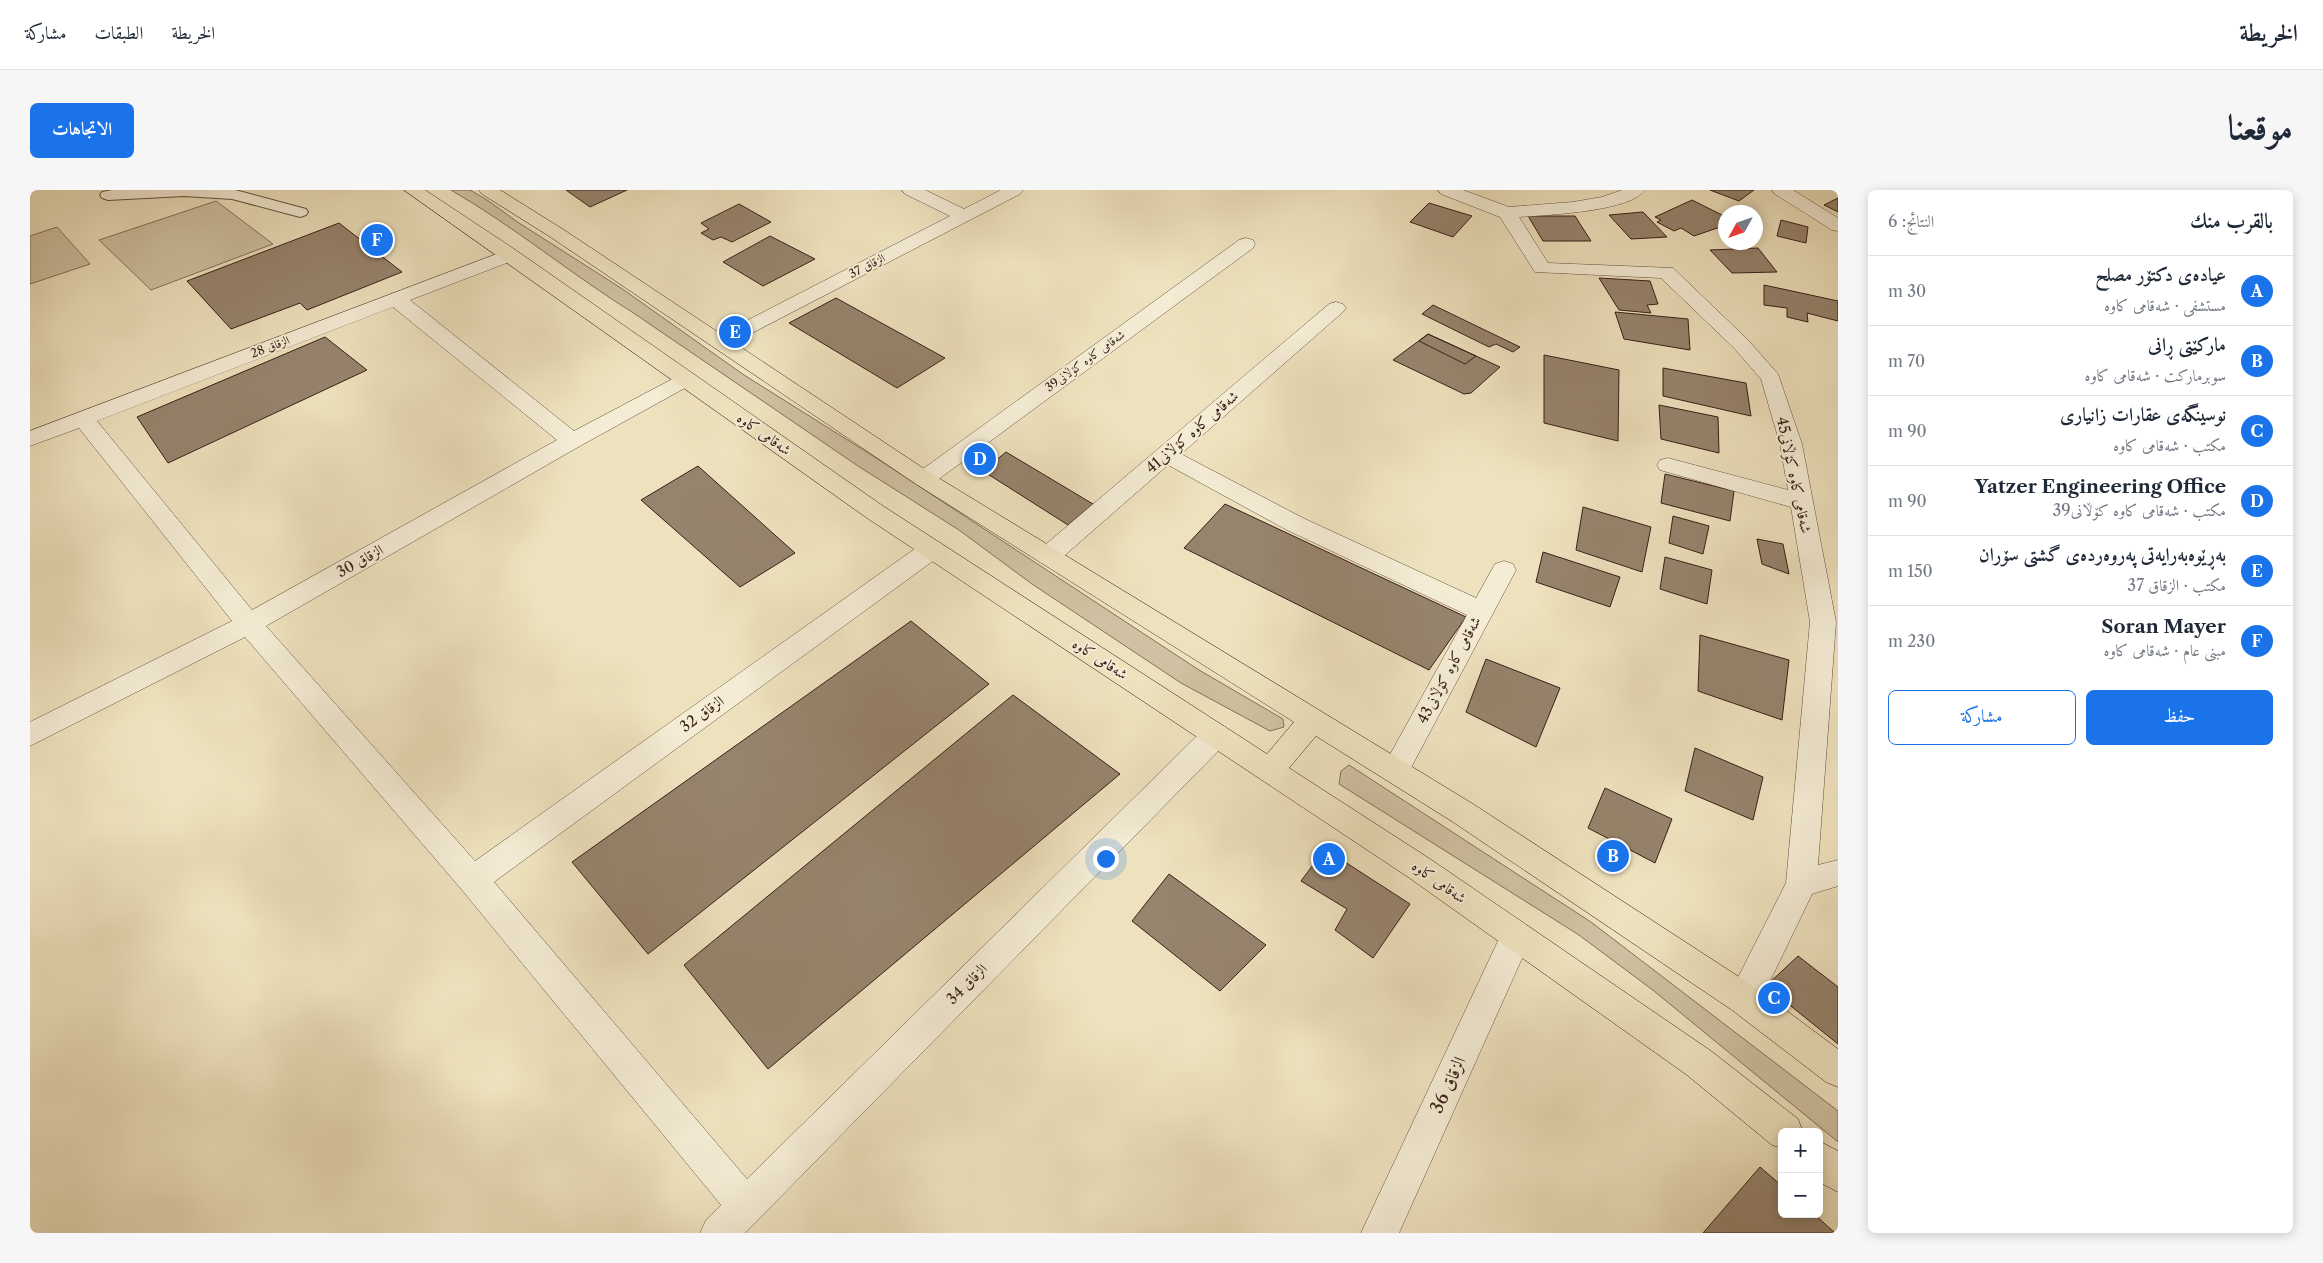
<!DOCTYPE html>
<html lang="ar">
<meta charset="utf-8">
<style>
:root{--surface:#fff;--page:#f6f6f7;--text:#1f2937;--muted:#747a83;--line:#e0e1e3;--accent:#1a73e8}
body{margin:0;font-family:"Libre Caslon Text",Amiri,serif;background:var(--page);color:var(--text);direction:rtl}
.controls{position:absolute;right:15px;bottom:15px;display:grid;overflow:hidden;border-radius:8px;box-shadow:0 2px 12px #0003}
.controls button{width:45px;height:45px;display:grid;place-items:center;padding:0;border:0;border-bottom:1px solid var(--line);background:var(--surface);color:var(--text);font:25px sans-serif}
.compass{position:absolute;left:1688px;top:15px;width:45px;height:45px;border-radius:50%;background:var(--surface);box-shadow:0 2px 12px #0003;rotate:230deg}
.you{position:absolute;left:1075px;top:668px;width:18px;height:18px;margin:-12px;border:4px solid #fff;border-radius:50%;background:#1a73e8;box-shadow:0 0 0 8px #1a73e833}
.badge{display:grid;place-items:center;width:32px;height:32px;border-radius:50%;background:var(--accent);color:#fff;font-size:16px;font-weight:700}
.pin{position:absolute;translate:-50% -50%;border:2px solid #fff;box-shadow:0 1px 5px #0006}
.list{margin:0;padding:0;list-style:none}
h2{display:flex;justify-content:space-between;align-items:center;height:65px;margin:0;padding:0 20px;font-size:21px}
h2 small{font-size:16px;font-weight:400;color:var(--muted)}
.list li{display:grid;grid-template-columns:32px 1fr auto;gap:15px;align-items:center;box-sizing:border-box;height:70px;padding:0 20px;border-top:1px solid var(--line)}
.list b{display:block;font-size:19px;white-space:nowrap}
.list p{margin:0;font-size:16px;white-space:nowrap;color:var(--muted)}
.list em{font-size:16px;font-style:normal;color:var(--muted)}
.actions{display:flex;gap:10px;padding:15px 20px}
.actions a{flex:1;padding:11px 0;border:1px solid var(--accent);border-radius:8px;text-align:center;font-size:18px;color:var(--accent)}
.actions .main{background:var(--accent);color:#fff}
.map{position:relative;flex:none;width:1808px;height:1043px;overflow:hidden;direction:ltr;border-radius:8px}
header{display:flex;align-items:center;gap:30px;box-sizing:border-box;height:70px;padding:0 25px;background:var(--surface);border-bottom:1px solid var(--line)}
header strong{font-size:24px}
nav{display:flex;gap:28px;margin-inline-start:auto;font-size:18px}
.intro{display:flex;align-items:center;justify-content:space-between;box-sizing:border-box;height:120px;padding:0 30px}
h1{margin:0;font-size:35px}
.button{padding:12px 22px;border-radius:8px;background:var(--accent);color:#fff;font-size:18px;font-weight:700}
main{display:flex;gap:30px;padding:0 30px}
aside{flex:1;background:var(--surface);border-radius:8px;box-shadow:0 2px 12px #0003}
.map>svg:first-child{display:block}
.green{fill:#cfc1a2;stroke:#84705c}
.building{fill:#97846e;stroke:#381f17}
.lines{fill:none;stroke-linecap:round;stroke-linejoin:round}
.lane-casing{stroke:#665041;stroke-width:2}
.street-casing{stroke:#665041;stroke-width:1}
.primary-casing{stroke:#381f17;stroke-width:1}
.lane{fill:#f4ecd5;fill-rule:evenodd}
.street{fill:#f4ecd5;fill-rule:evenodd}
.primary{fill:#eee2be;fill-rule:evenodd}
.labels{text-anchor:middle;stroke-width:4;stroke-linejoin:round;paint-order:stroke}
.far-street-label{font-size:12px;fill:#381f17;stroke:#f4ecd5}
.street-label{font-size:15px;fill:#381f17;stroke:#f4ecd5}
.near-street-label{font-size:18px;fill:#381f17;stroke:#f4ecd5}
</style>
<header>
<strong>الخريطة</strong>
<nav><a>الخريطة</a><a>الطبقات</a><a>مشاركة</a></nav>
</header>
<div class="intro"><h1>موقعنا</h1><a class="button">الاتجاهات</a></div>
<main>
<aside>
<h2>بالقرب منك<small>النتائج: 6</small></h2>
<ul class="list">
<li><span class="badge">A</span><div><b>عیادەی دکتۆر مصلح</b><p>مستشفى · شەقامی کاوە</p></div><em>30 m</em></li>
<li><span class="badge">B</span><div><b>مارکێتی ڕانی</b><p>سوبرماركت · شەقامی کاوە</p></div><em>70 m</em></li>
<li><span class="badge">C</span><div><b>نوسینگەی عقارات زانیاری</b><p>مكتب · شەقامی کاوە</p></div><em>90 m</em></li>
<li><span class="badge">D</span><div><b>Yatzer Engineering Office</b><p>مكتب · شەقامی کاوە کۆڵانی39</p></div><em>90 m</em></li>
<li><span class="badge">E</span><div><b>بەڕێوەبەرایەتی پەروەردەی گشتی سۆران</b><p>مكتب · الزقاق 37</p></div><em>150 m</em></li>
<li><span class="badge">F</span><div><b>Soran Mayer</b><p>مبنى عام · شەقامی کاوە</p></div><em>230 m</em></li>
</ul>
<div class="actions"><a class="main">حفظ</a><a>مشاركة</a></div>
</aside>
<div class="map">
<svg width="1808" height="1043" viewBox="0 0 1808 1043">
<rect width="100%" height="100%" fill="#eee2be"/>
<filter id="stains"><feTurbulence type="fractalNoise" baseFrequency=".004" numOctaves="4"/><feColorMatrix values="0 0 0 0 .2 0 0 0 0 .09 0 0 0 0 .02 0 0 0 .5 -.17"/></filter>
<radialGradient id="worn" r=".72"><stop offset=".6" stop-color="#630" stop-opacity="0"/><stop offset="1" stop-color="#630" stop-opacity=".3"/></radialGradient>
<path class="green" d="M421,0h19l17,10 32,23 102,65 123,87 129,81 326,214 84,49 1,8 -14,4 -89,-48 -149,-99 -73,-54 -101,-64 -223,-152c-63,-39 -120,-87 -184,-124z
M186,11l57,43 -122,46 -52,-50z
M27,37l33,37 -60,20v-48z
M1319,575l242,157 247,189v31l-184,-151 -75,-56 -240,-151 2,-13z"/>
<path class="building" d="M536,0h61l-37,17z
M1680,0h44l-15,11z
M1808,8v14l-14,-7z
M1662,10l34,17v8l-32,11 -13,-8 -7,3 -17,-9 4,-2 -6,-3z
M1399,13l43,13 -19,21 -43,-15z
M709,14l32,18 -39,20 -11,-5 -8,3 -12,-7 8,-4 -8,-6z
M1613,22l24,25 -36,2 -22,-24z
M1498,26h47l16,25h-48z
M1751,30l27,7 -2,16 -29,-7z
M309,33l63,49 -95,38 -7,-7 -69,26 -44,-48z
M740,46l45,23 -52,27 -40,-24z
M1728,58l19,24 -45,1 -22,-23z
M1569,88l51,3 8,23 -11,1 4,8 -32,-3z
M1734,95l74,16v20l-31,-8 1,9 -21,-5v-9l-23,-3z
M806,108l109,60 -48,30 -108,-65z
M1403,115l87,42 -7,5 -17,-8 -7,3 -67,-33z
M1585,122l73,7 2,31 -66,-11z
M1398,144l72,33 -29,26 -7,1 -71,-34z
M1398,144l48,22 -11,8 -46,-23z
M295,147l42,33 -199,93 -31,-46z
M1514,165l75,15 -1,71 -74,-18z
M1633,178l83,15 5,33 -88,-20z
M1629,215l59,12 1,36 -58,-14z
M976,262l87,52 -25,21 -85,-54z
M668,276l97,87 -55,34 -99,-87z
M1635,284l69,17 -4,30 -69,-18z
M1195,314l241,113 -37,53 -245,-122z
M1553,317l68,20 -9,45 -66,-22z
M1643,326l36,10 -6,28 -34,-11z
M1727,349l26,5 6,30 -27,-10z
M1513,362l77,25 -10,30 -74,-25z
M1635,367l47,13 -5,34 -47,-15z
M881,431l78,63 -341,270 -76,-92z
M1670,445l89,25 -7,60 -84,-29z
M1456,469l74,29 -24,59 -70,-35z
M983,505l107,79 -352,295 -84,-104z
M1665,558l68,29 -10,43 -68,-29z
M1575,598l67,31 -17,44 -67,-35z
M1295,659l85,55 -37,54 -38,-28 12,-21 -46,-28z
M1139,684l97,71 -46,46 -88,-70z
M1768,766l40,31v57l-72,-58z
M1730,977l22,19v28h32l21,19h-132z"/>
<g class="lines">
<defs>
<path id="lane" d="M82,0h123l71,19 2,3 -2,3 -6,2 -68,-18 -48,-3 -76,4 -6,-2 -2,-3 2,-3z"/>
<path id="street" d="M872,0h23l39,19 37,-19h22l-3,4 -293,152 -7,2 -7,-2 -3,-4 3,-4 237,-122 -45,-22z
M1408,0h25l46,17 64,-5 29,-5 20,-7h23c-15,22 -100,25 -126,27l29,46 125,5 75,72 30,34 24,70 34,178 -18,243 20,-5v26l-26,8 -56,116 -12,5 -12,-5 -5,-11 59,-116 24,-261 -19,-115 -131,-37 -3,-5 3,-5 8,-2 120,32 -8,-46 -19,-65 -27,-31 -73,-70 -126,-6 -35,-55 -59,-23z
M1742,0h21l45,28v13l-6,-1 -57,-36z
M1216,48l7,2 2,4 -2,4 -321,236 -8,3 -8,-3 -3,-5 3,-5 323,-234z
M480,59l7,2 2,4 -2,4 -107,41 164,131 106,-56 7,-2 7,2 4,4 -4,4 -114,63 -314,180 209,235 448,-318 9,-2 9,2 3,6 -3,6 -447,327 253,297 459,-452 10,-3 10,3 4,8 -4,8 -481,490h-45l6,-13 15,-15 -259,-315 -217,-253 -215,109v-24l202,-101 -153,-193 -49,18v-15zM363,117l164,133 -305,170 -155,-189z
M1306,112l7,2 3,4 -3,4 -162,142 122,64 173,80 19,-34 9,-3 9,3 3,6 -111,209 -10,4 -10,-4 -4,-8 86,-156 -180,-85 -119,-65 -111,97 -9,3 -9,-3 -3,-6 3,-6 290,-246z
M1486,731l11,5 5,10 -133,297h-38l144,-307z"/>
<path id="primary" d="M374,0h21l92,61 366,255 384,248 27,-32 -378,-238 -364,-246 -70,-44 -3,-4h21l64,40 368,244 541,330 283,184 82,61v38l-12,-5 -94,-72 -279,-188 -137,-86 -27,32 141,91 281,192 87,68 5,13h-21v16l-10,-3 -85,-70 -279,-198 -541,-359z
M1789,951l19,10v41l-19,-10z"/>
</defs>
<use href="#lane" class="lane-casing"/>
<use href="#street" class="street-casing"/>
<use href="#primary" class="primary-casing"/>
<use href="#lane" class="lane"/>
<use href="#street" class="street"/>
<use href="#primary" class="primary"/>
</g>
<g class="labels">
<g class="far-street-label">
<text transform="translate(837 76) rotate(-27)" y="4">الزقاق 37</text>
<text transform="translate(240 157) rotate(-21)" y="4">الزقاق 28</text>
<text transform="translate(1055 171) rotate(-36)" y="4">شەقامی کاوە کۆڵانی39</text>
</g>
<g class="street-label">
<text transform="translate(1162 242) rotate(-41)" y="5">شەقامی کاوە کۆڵانی41</text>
<text transform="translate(734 244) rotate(35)" y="5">شەقامی کاوە</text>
<text transform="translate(1764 285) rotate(78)" y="5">شەقامی کاوە کۆڵانی45</text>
<text transform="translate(330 371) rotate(-29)" y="5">الزقاق 30</text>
<text transform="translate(1070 469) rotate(33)" y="5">شەقامی کاوە</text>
<text transform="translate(1419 480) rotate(-62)" y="5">شەقامی کاوە کۆڵانی43</text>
<text transform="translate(672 524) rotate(-36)" y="5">الزقاق 32</text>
<text transform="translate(1409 692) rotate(35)" y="5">شەقامی کاوە</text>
<text transform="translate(937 794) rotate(-45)" y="5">الزقاق 34</text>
</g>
<g class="near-street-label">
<text transform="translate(1418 895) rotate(-65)" y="6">الزقاق 36</text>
</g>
</g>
<rect width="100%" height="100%" filter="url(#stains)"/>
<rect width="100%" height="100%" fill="url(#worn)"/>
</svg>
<div class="controls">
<button>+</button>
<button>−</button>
</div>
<svg class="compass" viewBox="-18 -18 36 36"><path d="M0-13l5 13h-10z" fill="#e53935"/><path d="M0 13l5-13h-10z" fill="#747a83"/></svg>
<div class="you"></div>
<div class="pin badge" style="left:1299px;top:669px">A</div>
<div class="pin badge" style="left:1583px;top:666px">B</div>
<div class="pin badge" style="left:1744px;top:808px">C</div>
<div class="pin badge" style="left:950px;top:269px">D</div>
<div class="pin badge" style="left:705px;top:142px">E</div>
<div class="pin badge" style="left:347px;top:50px">F</div>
</div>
</main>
